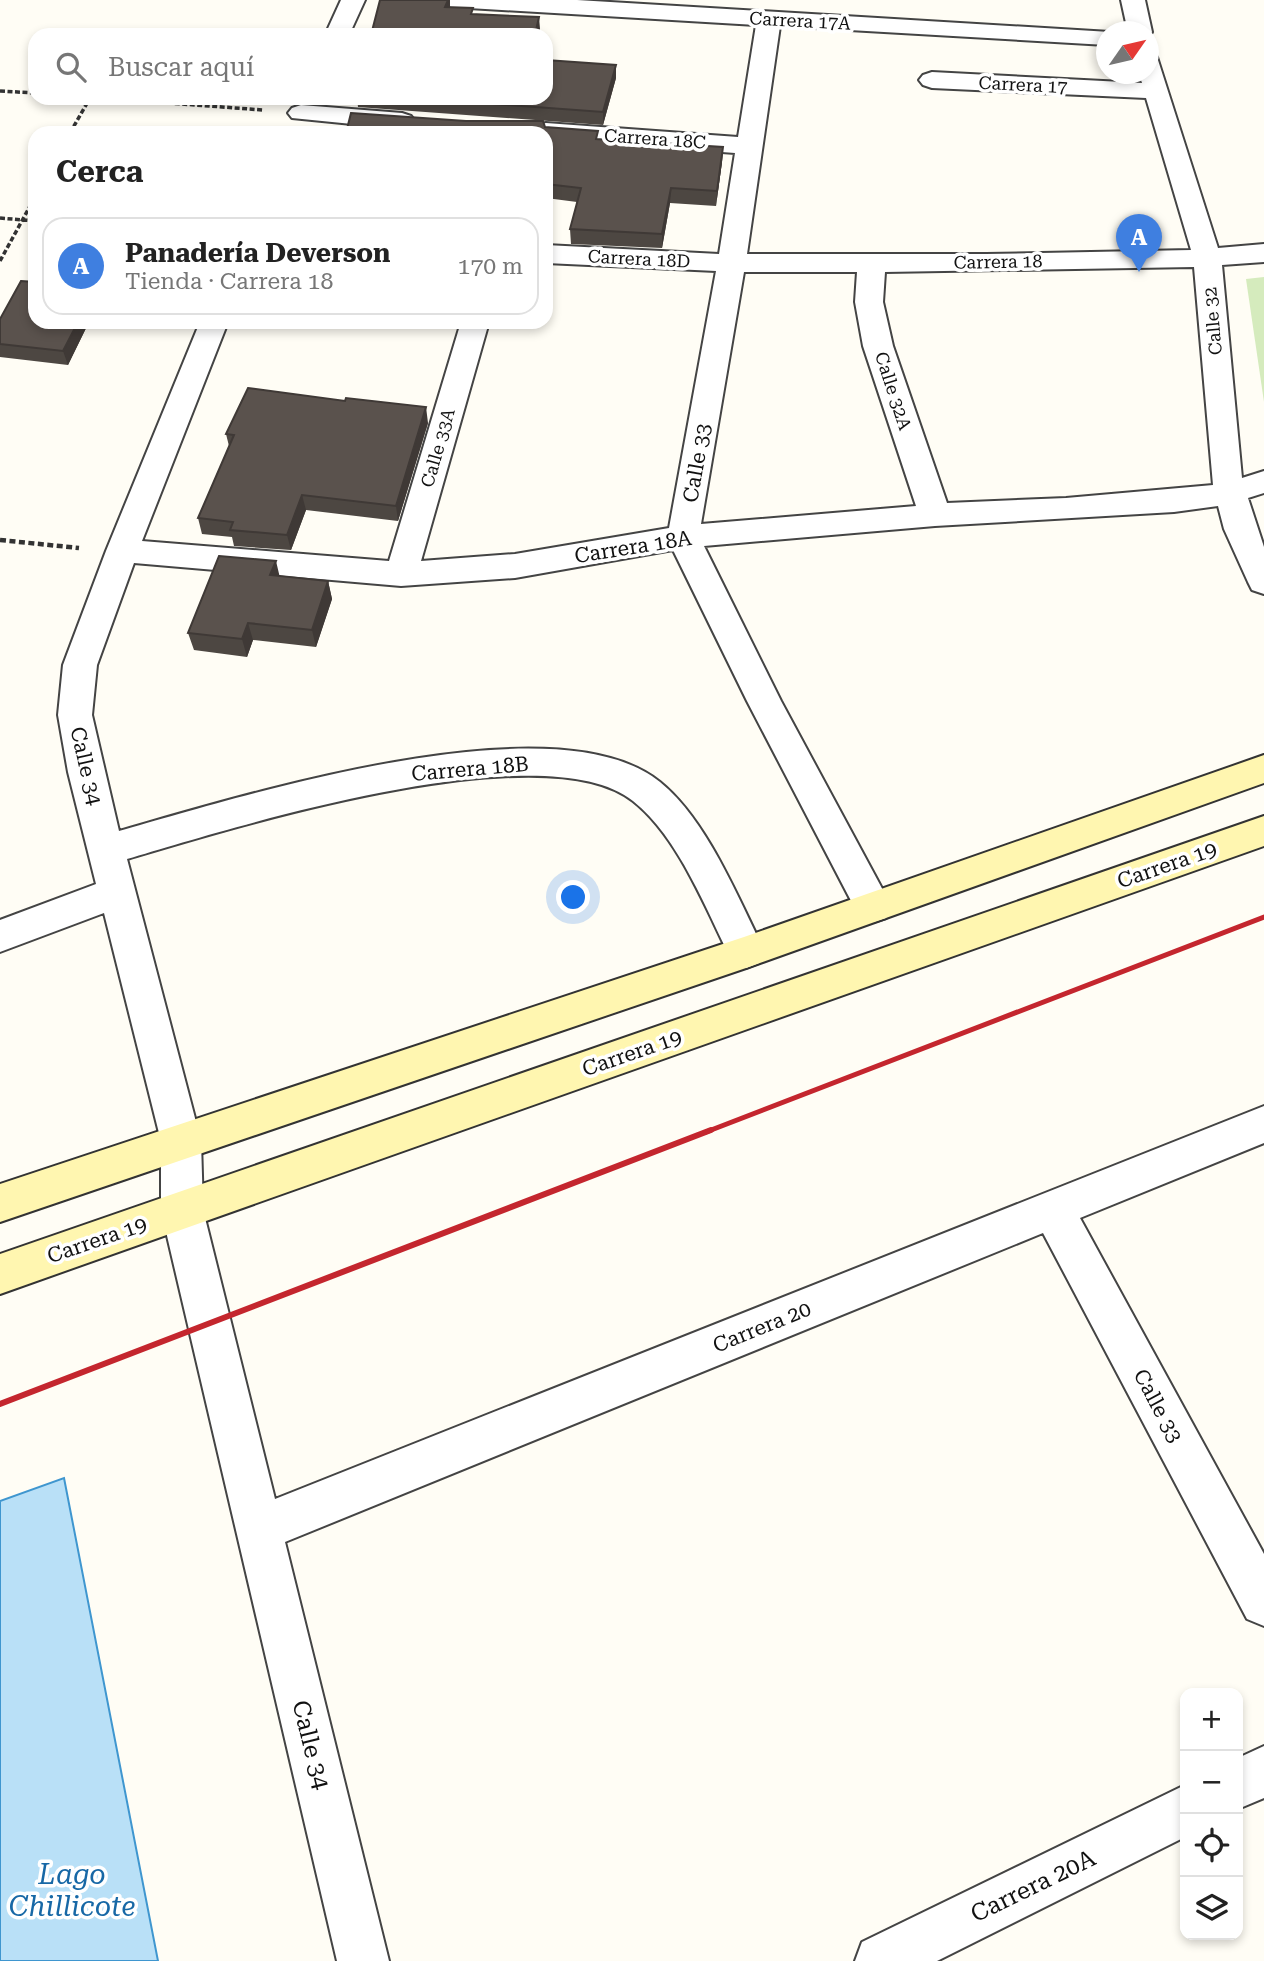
<!DOCTYPE html>
<html lang="es">
<meta charset="utf-8">
<style>
:root{--surface:#fff;--page:#f2f2f2;--text:#222;--muted:#767676;--line:#e0e0e0;--accent:#c4262e}
body{margin:0;font-family:"Roboto Serif",serif;background:var(--page);color:var(--text)}
.controls{position:absolute;right:21px;bottom:21px;display:grid;overflow:hidden;border-radius:14px;box-shadow:0 4px 10px #0003}
.controls button{width:63px;height:63px;display:grid;place-items:center;padding:0;border:0;border-bottom:2px solid var(--line);background:var(--surface);color:var(--text);font:35px sans-serif}
.compass{position:absolute;left:1096px;top:21px;width:63px;height:63px;border-radius:50%;background:var(--surface);box-shadow:0 4px 10px #0003;rotate:56deg}
.you{position:absolute;left:574px;top:898px;width:24px;height:24px;margin:-18px;border:5px solid #fff;border-radius:50%;background:#1a73e8;box-shadow:0 0 0 10px #1a73e833}
.badge{display:grid;place-items:center;width:46px;height:46px;border-radius:50%;background:var(--accent);color:#fff;font-size:23px;font-weight:700}
.pin{position:absolute;translate:-50% -58px;filter:drop-shadow(0 2px 4px #0008)}
.pin::after{content:'';position:absolute;top:37px;width:24px;height:21px;background:inherit;clip-path:polygon(0 0,100% 0,50% 100%)}
.list{margin:0;padding:0;list-style:none}
h2{display:flex;justify-content:space-between;align-items:center;height:91px;margin:0;padding:0 28px;font-size:30px}
h2 small{font-size:23px;font-weight:400;color:var(--muted)}
.list li{display:grid;grid-template-columns:46px 1fr auto;gap:21px;align-items:center;box-sizing:border-box;height:98px;margin:0 14px 14px;padding:0 14px;border:2px solid var(--line);border-radius:21px}
.list b{display:block;font-size:26px;white-space:nowrap}
.list p{margin:0;font-size:23px;white-space:nowrap;color:var(--muted)}
.list em{font-size:23px;font-style:normal;color:var(--muted)}
.icon{flex:none;width:38px;height:38px;fill:none;stroke:currentColor;stroke-width:2;stroke-linecap:round;stroke-linejoin:round}
.map{position:relative;flex:none;width:1264px;height:1961px;overflow:hidden}
.search{position:absolute;background:var(--surface);box-shadow:0 4px 10px #0003;left:28px;top:28px;width:525px;height:77px;display:flex;align-items:center;gap:18px;box-sizing:border-box;padding:0 24px;border-radius:21px;color:var(--muted);font-size:26px}
.panel{position:absolute;background:var(--surface);box-shadow:0 4px 10px #0003;left:28px;top:126px;width:525px;height:203px;border-radius:21px}
.map>svg:first-child{display:block}
.green{fill:#d5ebbd}
.water{fill:#b9e0f7;stroke:#3f96cf;stroke-width:2}
.lines{fill:none;stroke-linecap:round;stroke-linejoin:round}
.minor-casing{stroke:#444;stroke-width:4}
.secondary-casing{stroke:#333;stroke-width:4}
.path-far1{stroke:#333;stroke-width:3.5;stroke-dasharray:5 2.5;stroke-linecap:butt}
.path{stroke:#333;stroke-width:4.5;stroke-dasharray:6 3.5;stroke-linecap:butt}
.minor{fill:#fff;fill-rule:evenodd}
.secondary{fill:#fff6b0;fill-rule:evenodd}
.rail-far1{stroke:#c4262e;stroke-width:5}
.rail{stroke:#c4262e;stroke-width:6}
.wall{fill:#4d4742}
.shaded-wall{fill:#3f3936}
.building{fill:#5a524d;stroke:#3f3936;stroke-width:2}
.labels{text-anchor:middle;stroke-width:7;stroke-linejoin:round;paint-order:stroke}
.far-street-label{font-size:18px;fill:#111;stroke:#fff}
.street-label{font-size:21px;fill:#111;stroke:#fff}
.near-street-label{font-size:24px;fill:#111;stroke:#fff}
.near-water-label{font-size:28px;font-style:italic;fill:#1768a6;stroke:#fff}
</style>
<div class="map">
<svg width="1264" height="1961" viewBox="0 0 1264 1961">
<rect width="100%" height="100%" fill="#fffdf5"/>
<path class="green" d="M1264,277v125l-18,-123z"/>
<path class="water" d="M64,1478l94,483h-158v-460z"/>
<g class="lines">
<defs>
<path id="minor" d="M341,0h24l-16,35h-24z
M440,0h137l533,32h-4v13l-326,-19 -33,228h239l205,-4 -45,-152 -214,-10 -9,-3 -4,-5 4,-5 9,-3 210,11 -3,-9h9v-19l9,2 61,191 46,-4v18l-42,3 20,213 22,-7v22l-16,5 16,49v47l-12,-4 -4,-8 -24,-53 -6,-23 -44,6 -239,14 -231,20 77,155 111,206 -6,11 -13,4 -13,-4 -113,-217 -74,-151 -158,28 -114,8 -267,-23 -37,102 -5,50 27,116c120,-34 436,-134 541,-49 47,38 78,116 105,170l-6,11 -13,5 -13,-5c-26,-51 -54,-126 -100,-162 -88,-71 -402,27 -506,58l74,282 2,69 72,289 989,-393v37l-184,75 184,336v72l-17,-7 -204,-386 -758,309 104,419h-52l-176,-751v-69l-57,-228 -104,39v-32l96,-36 -28,-112 -10,-57 5,-50 43,-114 94,-229h28l-86,219 247,20 72,-239h28l-68,239 94,-7 154,-26 47,-257 -170,-8v-18l173,9 16,-101 -189,-14v-6l-13,-2 4,-6 9,-2 192,14 18,-112 -304,-18 -9,-2zM1194,267l19,218 -147,13 -119,5 -54,-157 -10,-44 2,-30zM744,272h113l-2,30 8,44 53,160 -215,18z
M1121,0h24l7,32 -3,5 -1,-5h-20z
M301,105l101,8 9,3 4,5 -4,5 -9,3 -110,-11 -4,-5 4,-5z
M1264,1746v52l-26,11v-51z
M1185,1785v52l-248,124h-82l7,-19z"/>
<path id="secondary" d="M1264,755v28l-518,185 -746,254v-38l744,-247z
M1264,816v30l-1264,448v-40z"/>
</defs>
<use href="#minor" class="minor-casing"/>
<use href="#secondary" class="secondary-casing"/>
<path class="path-far1" d="M0,91l35,2
M100,98l163,12
M70,133l20,-35
M0,218l35,3
M0,261l35,-64"/>
<path class="path" d="M0,540l79,8"/>
<use href="#minor" class="minor"/>
<use href="#secondary" class="secondary"/>
<path class="rail-far1" d="M706,1132l558,-215"/>
<path class="rail" d="M0,1404l711,-274"/>
</g>
<path class="wall" d="M616,78l-13,47 -245,-18 -1,-9h189z
M545,127l53,12 125,8 -1,15 -6,44 -46,-3 -8,45 -91,-4 -1,-15 7,-27 -31,-4z
M0,319l89,3 -21,43 -68,-8z
M428,423l-30,98 -92,-11 -15,40 -57,-4 -2,-9 -30,-3 -4,-16 31,-72 -3,-12z
M280,576l48,5 4,18 -16,48 -63,-7 -6,17 -53,-7 -6,-17z"/>
<path class="shaded-wall" d="M448,0h2v9l-5,-2z
M539,17l1,12 -1,6h-4z
M616,65v13l-13,47v-13z
M723,147l-1,15 -6,44 1,-15z
M671,188l-1,15 -8,45v-14z
M78,322h11l-21,43 -5,-14z
M426,407l2,16 -30,98 -2,-15z
M302,495l4,15 -15,40 -4,-15z
M276,561l4,17 -10,-3z
M328,581l4,18 -16,48 -4,-17z
M248,623l5,17 -6,17 -5,-18z"/>
<path class="building" d="M380,0h68l-3,7 28,1 -2,6 68,3 -4,18h-164z
M546,60l70,5 -13,47 -192,-14h135z
M351,113l115,8h77l2,6 53,4 -2,8 127,8 -6,44 -46,-3 -9,46 -92,-5 11,-41 -35,-4v-51h-200z
M21,281l14,1v40h43l-15,29 -63,-7v-25z
M248,388l97,13 1,-3 80,9 -30,99 -94,-11 -15,40 -57,-5 3,-8 -35,-4 36,-83 -8,-1z
M219,556l57,5 -6,14 58,6 -16,49 -64,-7 -6,16 -54,-6z"/>
<g class="labels">
<g class="far-street-label">
<text transform="translate(800 21) rotate(3)" y="6">Carrera 17A</text>
<text transform="translate(1023 85) rotate(3)" y="6">Carrera 17</text>
<text transform="translate(655 139) rotate(4)" y="6">Carrera 18C</text>
<text transform="translate(639 259) rotate(3)" y="6">Carrera 18D</text>
<text transform="translate(998 262) rotate(-1)" y="6">Carrera 18</text>
<text transform="translate(1213 321) rotate(-95)" y="6">Calle 32</text>
<text transform="translate(893 391) rotate(72)" y="6">Calle 32A</text>
<text transform="translate(438 448) rotate(-74)" y="6">Calle 33A</text>
</g>
<g class="street-label">
<text transform="translate(697 463) rotate(-80)" y="7">Calle 33</text>
<text transform="translate(633 547) rotate(-9)" y="7">Carrera 18A</text>
<text transform="translate(86 766) rotate(77)" y="7">Calle 34</text>
<text transform="translate(470 769) rotate(-5)" y="7">Carrera 18B</text>
<text transform="translate(1167 865) rotate(-19)" y="7">Carrera 19</text>
<text transform="translate(632 1053) rotate(-19)" y="7">Carrera 19</text>
<text transform="translate(97 1240) rotate(-19)" y="7">Carrera 19</text>
<text transform="translate(762 1327) rotate(-22)" y="7">Carrera 20</text>
<text transform="translate(1158 1406) rotate(62)" y="7">Calle 33</text>
</g>
<g class="near-street-label">
<text transform="translate(311 1745) rotate(76)" y="8">Calle 34</text>
<text transform="translate(1033 1886) rotate(-26)" y="8">Carrera 20A</text>
</g>
<g class="near-water-label">
<text x="72" y="1884">Lago<tspan x="72" dy="32">Chillicote</tspan></text>
</g>
</g>
</svg>
<div class="controls">
<button>+</button>
<button>−</button>
<button><svg class="icon" aria-label="locate" viewBox="0 0 24 24"><circle cx="12" cy="12" r="6"/><path d="M12 2v4M12 18v4M2 12h4M18 12h4"/></svg></button>
<button><svg class="icon" aria-label="layers" viewBox="0 0 24 24"><path d="M12 4l9 5-9 5-9-5zM3 14l9 5 9-5"/></svg></button>
</div>
<svg class="compass" viewBox="-18 -18 36 36"><path d="M0-13l5 13h-10z" fill="#e53935"/><path d="M0 13l5-13h-10z" fill="#767676"/></svg>
<div class="you"></div>
<div class="pin badge" style="left:1139px;top:272px;background:#3f7fe0">A</div>
<div class="search"><svg class="icon" aria-label="search" viewBox="0 0 24 24"><circle cx="10" cy="10" r="6"/><path d="M15 15l6 6"/></svg>Buscar aquí</div>
<section class="panel">
<h2>Cerca<small></small></h2>
<ul class="list">
<li><span class="badge" style="background:#3f7fe0">A</span><div><b>Panadería Deverson</b><p>Tienda · Carrera 18</p></div><em>170 m</em></li>
</ul>
</section>
</div>
